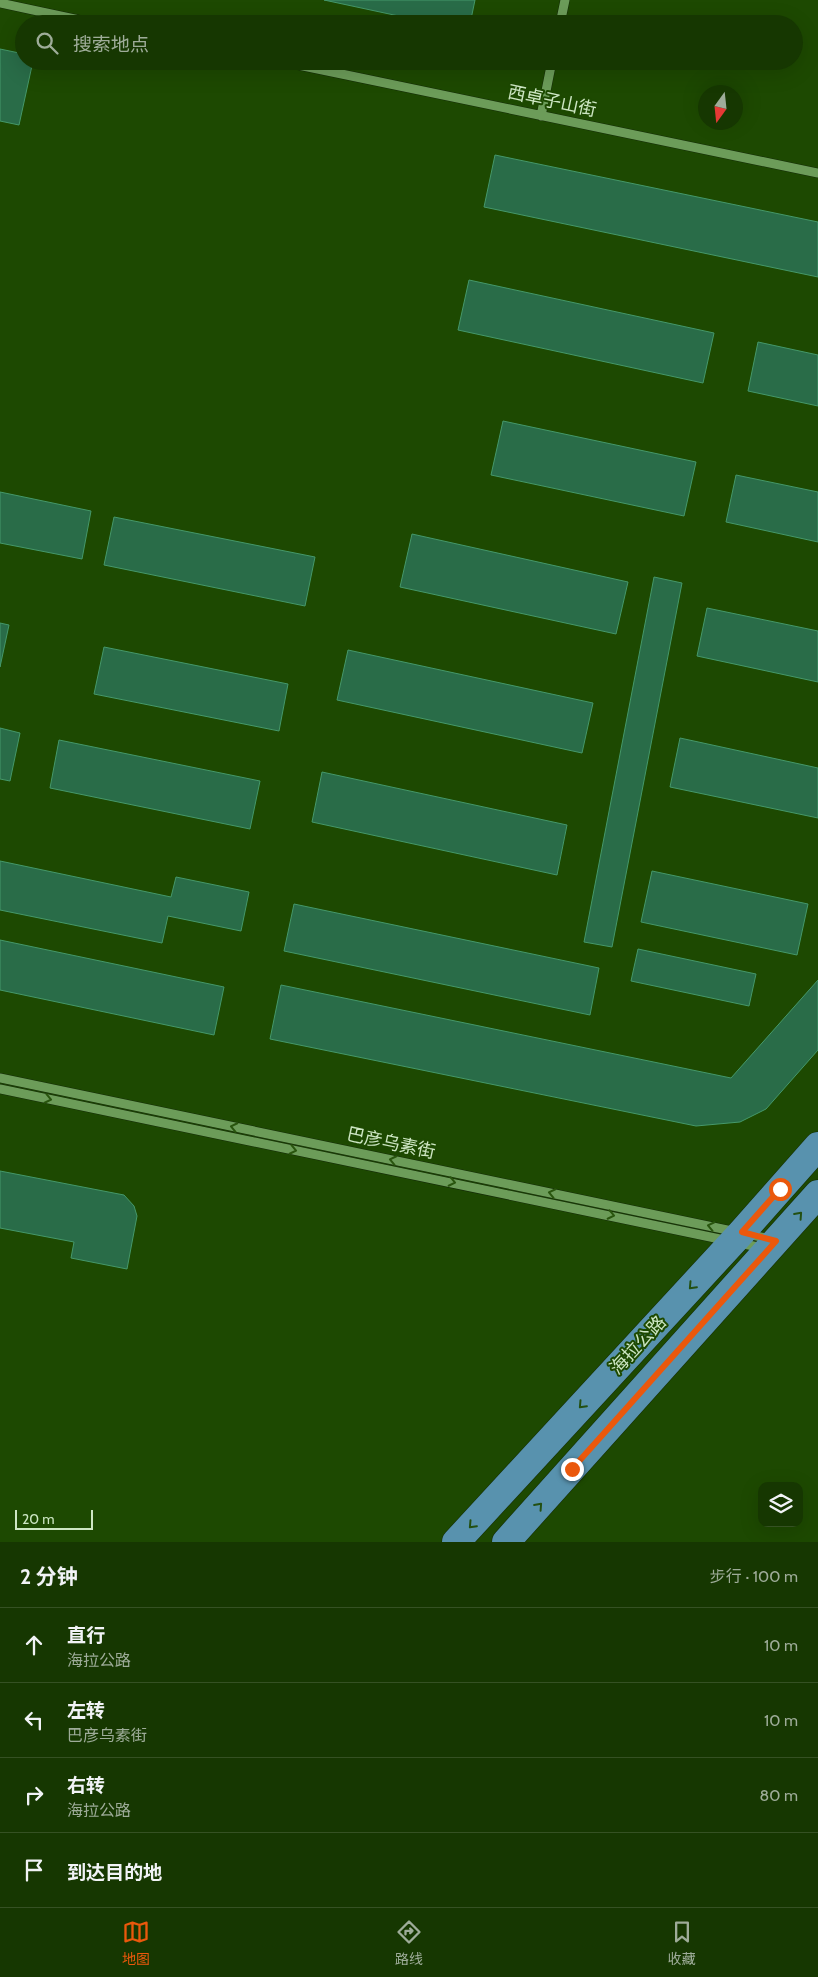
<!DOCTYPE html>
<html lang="zh">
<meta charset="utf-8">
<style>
:root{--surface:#163701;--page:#234210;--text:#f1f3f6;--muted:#9eac99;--line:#355123;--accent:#ea580c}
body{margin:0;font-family:Cabin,"Noto Sans SC",sans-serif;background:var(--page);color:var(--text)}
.controls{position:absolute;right:15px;bottom:15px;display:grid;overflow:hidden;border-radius:10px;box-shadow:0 5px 20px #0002}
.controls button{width:45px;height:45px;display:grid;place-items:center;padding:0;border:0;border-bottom:1px solid var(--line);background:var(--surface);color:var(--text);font:25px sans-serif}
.compass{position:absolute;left:698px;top:85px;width:45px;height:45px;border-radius:50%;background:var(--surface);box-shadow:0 5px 20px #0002;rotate:195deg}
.scale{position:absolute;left:15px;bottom:12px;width:78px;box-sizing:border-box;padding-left:5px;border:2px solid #cde6c3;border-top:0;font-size:14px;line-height:18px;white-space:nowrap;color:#cde6c3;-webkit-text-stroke:4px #1d4901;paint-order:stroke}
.stop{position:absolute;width:15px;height:15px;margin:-11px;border:4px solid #ea580c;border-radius:50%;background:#fff}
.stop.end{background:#ea580c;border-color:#fff;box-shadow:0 1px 5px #0008}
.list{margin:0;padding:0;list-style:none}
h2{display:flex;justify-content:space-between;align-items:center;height:65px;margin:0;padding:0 20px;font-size:21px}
h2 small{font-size:16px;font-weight:400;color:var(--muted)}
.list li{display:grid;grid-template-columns:32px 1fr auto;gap:15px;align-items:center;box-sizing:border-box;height:75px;padding:0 20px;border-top:1px solid var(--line)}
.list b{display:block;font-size:19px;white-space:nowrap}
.list p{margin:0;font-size:16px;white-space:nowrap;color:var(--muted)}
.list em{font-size:16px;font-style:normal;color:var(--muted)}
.icon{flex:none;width:28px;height:28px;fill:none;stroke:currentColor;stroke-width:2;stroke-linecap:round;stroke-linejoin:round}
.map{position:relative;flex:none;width:818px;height:1542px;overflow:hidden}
.search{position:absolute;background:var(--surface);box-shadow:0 5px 20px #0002;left:15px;right:15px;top:15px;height:55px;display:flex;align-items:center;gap:12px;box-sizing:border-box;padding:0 18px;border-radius:28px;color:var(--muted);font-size:19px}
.sheet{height:365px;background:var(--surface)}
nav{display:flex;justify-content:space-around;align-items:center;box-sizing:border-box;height:70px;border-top:1px solid var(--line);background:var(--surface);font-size:14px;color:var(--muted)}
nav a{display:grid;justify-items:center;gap:2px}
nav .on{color:var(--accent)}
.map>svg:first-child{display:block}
.building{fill:#296c48;stroke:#45986a}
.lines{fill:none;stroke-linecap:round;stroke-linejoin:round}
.minor-casing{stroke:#142b08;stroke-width:10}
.major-casing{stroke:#142b08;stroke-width:29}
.minor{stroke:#6c9c59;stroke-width:9}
.major{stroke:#5892ae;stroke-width:28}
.oneway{stroke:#29550e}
.oneway2{stroke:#235012}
.route{stroke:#ea580c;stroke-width:6}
.labels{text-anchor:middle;stroke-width:4;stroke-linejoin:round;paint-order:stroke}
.street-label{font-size:18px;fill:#cde6c3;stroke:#1d4901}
</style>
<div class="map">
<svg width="818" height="1542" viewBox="0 0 818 1542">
<rect width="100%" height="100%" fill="#1d4901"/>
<path class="building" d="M324,0h151l-5,24h-34z
M0,49l24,5v7h9l-14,64 -19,-4z
M495,155l323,67v55l-334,-70z
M469,280l245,53 -11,50 -245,-53z
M758,342l60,13v51l-70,-15z
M503,421l193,41 -12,54 -193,-41z
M736,475l82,17v50l-92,-20z
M0,492l91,19 -9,48 -82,-16z
M114,517l201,40 -10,49 -201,-41z
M412,534l216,48 -12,52 -216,-47z
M654,577l28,6 -70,364 -28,-5z
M707,608l111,23v51l-121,-26z
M0,623l9,2 -9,42z
M104,647l184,37 -9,47 -185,-37z
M348,650l245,53 -11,50 -245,-53z
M0,728l20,5 -10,48 -10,-2z
M680,738l138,30v50l-148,-31z
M59,740l201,41 -10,48 -200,-41z
M322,772l245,53 -10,50 -245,-53z
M0,861l171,36 5,-20 73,15 -8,39 -73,-15 -6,27 -162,-33z
M652,871l156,33 -11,51 -156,-33z
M294,904l305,64 -9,47 -306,-64z
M0,940l224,47 -10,48 -214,-45z
M638,949l118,25 -7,32 -118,-25z
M818,980v70l-52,59 -26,13 -44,4 -426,-87 11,-54 450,93z
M0,1171l124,24 10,11 3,10 -10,53 -56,-11 3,-16 -74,-14z"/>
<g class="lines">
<defs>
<path id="minor" d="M0,3l98,21
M560,24l5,-24
M279,61l539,112
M541,116l11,-55
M0,1078l771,161
M0,1089l763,159"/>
<path id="major" d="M456,1542l286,-310 76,-86
M506,1542l312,-348"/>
</defs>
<use href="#minor" class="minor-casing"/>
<use href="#major" class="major-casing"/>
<use href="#minor" class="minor"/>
<use href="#major" class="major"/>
</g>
<defs><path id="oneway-chevron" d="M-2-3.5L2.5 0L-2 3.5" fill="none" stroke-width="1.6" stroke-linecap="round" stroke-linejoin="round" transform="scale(1.25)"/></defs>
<g class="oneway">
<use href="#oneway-chevron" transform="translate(48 1099) rotate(12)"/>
<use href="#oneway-chevron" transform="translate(234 1127) rotate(-168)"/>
<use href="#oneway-chevron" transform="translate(293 1150) rotate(12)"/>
<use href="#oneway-chevron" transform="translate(393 1160) rotate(-168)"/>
<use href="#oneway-chevron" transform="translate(452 1182) rotate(12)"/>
<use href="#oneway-chevron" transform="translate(552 1193) rotate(-168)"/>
<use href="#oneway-chevron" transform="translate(611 1215) rotate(12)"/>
<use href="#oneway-chevron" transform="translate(711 1226) rotate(-168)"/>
</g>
<g class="oneway2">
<use href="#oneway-chevron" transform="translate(799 1215) rotate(-48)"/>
<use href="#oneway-chevron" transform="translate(692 1286) rotate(133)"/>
<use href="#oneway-chevron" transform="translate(582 1405) rotate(133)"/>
<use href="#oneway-chevron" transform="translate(539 1506) rotate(-48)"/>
<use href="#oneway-chevron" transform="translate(472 1525) rotate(133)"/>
</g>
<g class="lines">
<path class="route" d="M572,1469l204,-228 -34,-9 38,-43"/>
</g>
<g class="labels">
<g class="street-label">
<text transform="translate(552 101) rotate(12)" y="6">西卓子山街</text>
<text transform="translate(391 1143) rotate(12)" y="6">巴彦乌素街</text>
<text transform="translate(638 1345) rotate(-47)" y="6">海拉公路</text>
</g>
</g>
</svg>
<div class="controls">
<button><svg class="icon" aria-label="layers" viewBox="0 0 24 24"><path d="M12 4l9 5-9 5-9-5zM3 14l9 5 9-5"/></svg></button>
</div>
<svg class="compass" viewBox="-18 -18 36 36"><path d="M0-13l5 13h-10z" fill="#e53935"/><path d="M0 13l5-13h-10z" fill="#9eac99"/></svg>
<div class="scale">20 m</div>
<div class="stop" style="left:780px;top:1189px"></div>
<div class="stop end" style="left:572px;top:1469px"></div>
<div class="search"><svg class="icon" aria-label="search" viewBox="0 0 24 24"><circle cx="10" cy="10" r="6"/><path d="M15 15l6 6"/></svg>搜索地点</div>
</div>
<section class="sheet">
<h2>2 分钟<small>步行 · 100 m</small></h2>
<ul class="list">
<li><svg class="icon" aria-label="ahead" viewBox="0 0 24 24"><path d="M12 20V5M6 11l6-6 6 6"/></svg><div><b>直行</b><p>海拉公路</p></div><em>10 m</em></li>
<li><svg class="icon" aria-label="left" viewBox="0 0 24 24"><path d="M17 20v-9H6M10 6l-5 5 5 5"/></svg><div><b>左转</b><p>巴彦乌素街</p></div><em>10 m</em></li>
<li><svg class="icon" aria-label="right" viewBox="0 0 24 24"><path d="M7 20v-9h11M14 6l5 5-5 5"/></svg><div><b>右转</b><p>海拉公路</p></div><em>80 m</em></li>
<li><svg class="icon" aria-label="arrive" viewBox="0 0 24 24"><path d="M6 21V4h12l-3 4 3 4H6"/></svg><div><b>到达目的地</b></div></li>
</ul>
</section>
<nav>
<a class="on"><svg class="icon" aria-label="map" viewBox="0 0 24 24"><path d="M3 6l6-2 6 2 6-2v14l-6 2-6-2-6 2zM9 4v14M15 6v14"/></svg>地图</a>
<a><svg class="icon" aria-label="directions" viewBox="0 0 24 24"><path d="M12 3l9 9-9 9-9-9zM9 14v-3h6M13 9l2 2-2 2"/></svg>路线</a>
<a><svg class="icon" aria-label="saved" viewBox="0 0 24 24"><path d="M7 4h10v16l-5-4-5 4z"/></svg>收藏</a>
</nav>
